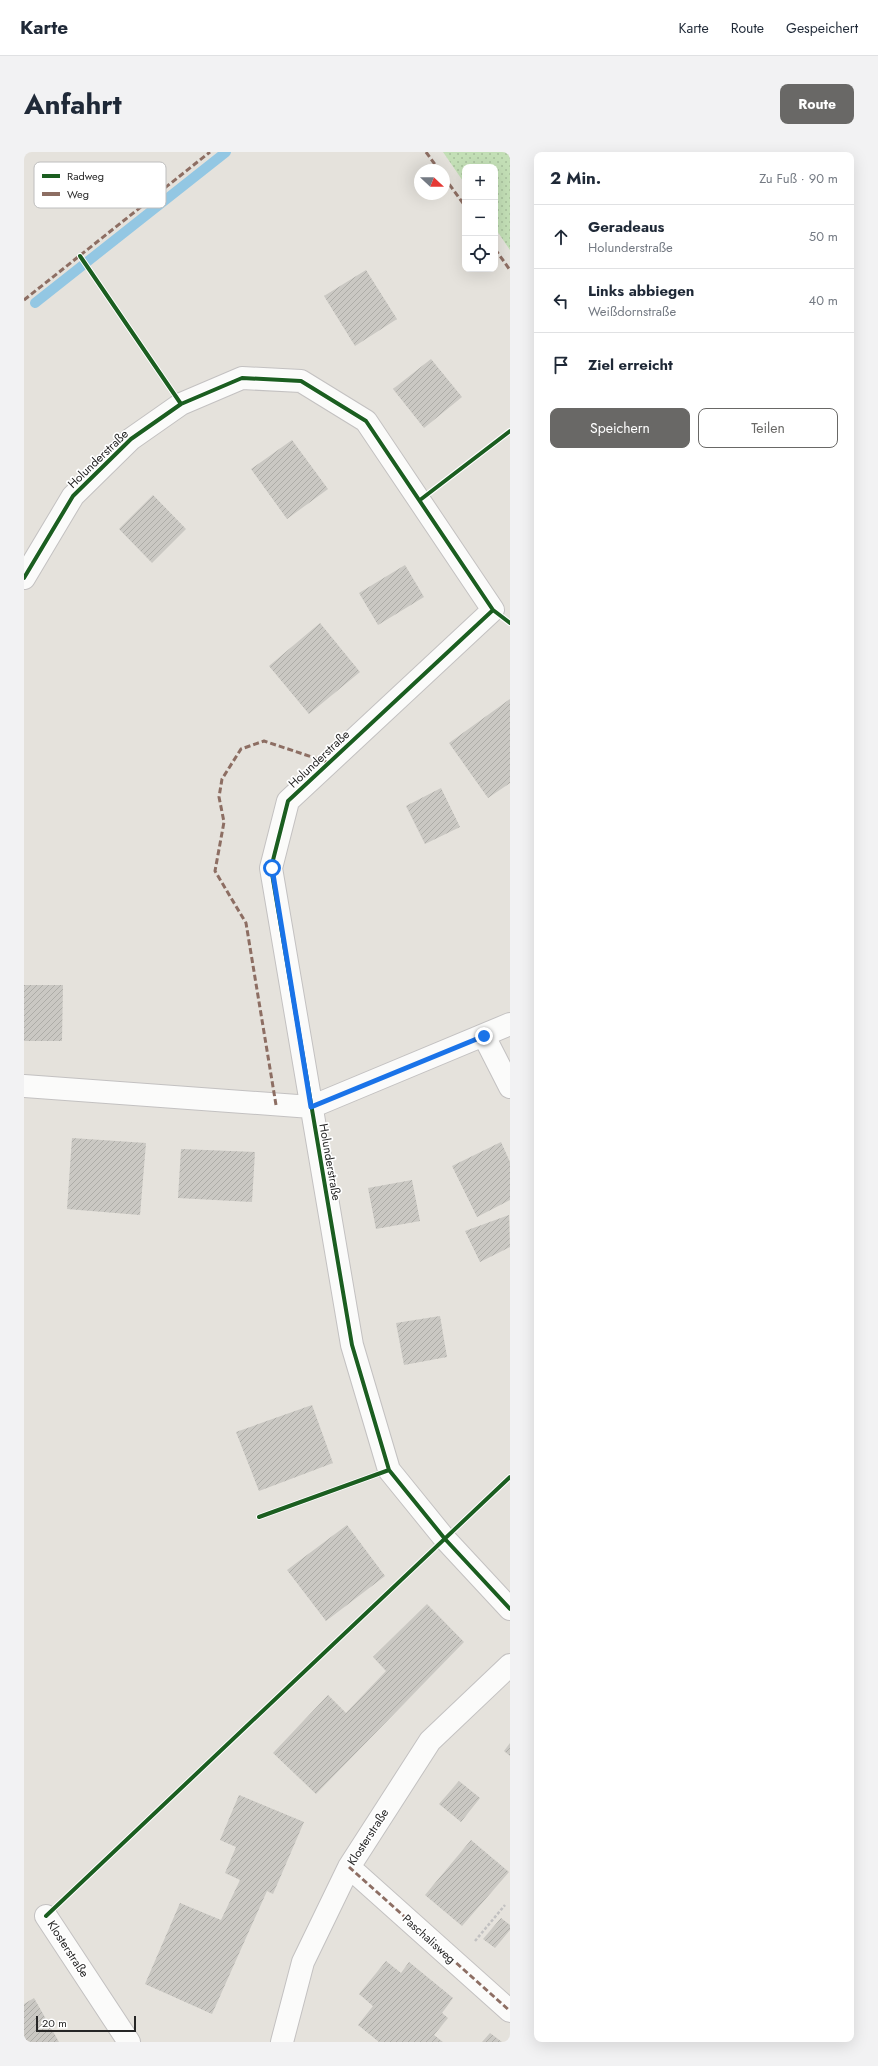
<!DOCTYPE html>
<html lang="de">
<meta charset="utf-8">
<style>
:root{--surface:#fff;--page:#f2f2f3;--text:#1f2937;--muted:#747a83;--line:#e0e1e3;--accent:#696866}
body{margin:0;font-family:Jost,sans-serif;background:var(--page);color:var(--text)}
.controls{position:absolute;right:12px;top:12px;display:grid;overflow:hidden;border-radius:8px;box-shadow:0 4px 16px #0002}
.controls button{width:36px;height:36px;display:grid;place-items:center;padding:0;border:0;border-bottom:1px solid var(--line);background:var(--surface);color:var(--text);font:20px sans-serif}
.compass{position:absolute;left:390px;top:12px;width:36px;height:36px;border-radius:50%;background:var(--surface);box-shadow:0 4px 16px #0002;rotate:112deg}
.scale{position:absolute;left:12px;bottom:10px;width:100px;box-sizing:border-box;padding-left:4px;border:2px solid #262626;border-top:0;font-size:11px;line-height:14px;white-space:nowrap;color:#262626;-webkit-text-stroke:3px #fff;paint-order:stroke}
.stop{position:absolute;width:12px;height:12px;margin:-9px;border:3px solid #1a73e8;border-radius:50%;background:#fff}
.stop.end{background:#1a73e8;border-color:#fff;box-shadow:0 1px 4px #0008}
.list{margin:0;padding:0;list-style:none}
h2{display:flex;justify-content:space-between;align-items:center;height:52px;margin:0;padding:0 16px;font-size:17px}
h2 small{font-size:13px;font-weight:400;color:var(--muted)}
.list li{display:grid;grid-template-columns:26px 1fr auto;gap:12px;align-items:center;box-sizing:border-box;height:64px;padding:0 16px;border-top:1px solid var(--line)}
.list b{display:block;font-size:15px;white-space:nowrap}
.list p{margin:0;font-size:13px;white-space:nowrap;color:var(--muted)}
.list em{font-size:13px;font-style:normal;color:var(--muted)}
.actions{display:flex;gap:8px;padding:12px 16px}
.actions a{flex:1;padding:9px 0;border:1px solid var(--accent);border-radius:8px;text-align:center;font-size:14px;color:var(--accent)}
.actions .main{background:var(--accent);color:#fff}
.icon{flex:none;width:22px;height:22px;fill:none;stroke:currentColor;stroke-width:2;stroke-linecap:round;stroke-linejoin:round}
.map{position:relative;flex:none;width:486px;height:1890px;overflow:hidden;border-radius:8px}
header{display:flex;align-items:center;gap:24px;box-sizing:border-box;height:56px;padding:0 20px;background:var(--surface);border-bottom:1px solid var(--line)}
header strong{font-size:19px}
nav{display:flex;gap:22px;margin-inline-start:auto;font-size:14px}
.intro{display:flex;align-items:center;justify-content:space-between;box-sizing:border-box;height:96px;padding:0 24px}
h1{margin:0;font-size:28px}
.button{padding:10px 18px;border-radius:8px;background:var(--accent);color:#fff;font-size:14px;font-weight:700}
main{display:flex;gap:24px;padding:0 24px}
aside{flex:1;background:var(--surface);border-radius:8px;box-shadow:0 4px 16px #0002}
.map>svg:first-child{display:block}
.grass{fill:url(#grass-dots)}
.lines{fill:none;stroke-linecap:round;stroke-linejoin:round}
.stream{stroke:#93c7e3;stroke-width:10}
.building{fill:url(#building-hatch)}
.street-casing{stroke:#c3c1c1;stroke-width:24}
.path{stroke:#c2c1c1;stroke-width:2.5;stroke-dasharray:3 2;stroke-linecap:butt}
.street{stroke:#fbfbfa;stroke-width:22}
.quiet{stroke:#8d6e63;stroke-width:3;stroke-dasharray:6 3;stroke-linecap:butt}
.cycleway-casing{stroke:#fff;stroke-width:6}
.cycleway{stroke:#1b5e20;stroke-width:4}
.route{stroke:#1a73e8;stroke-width:5}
.labels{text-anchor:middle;stroke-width:3.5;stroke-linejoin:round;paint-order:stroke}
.street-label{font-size:12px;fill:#262626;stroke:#fff}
.key{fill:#fff;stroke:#bebebe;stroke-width:1}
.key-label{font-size:11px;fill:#262626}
</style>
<header>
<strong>Karte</strong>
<nav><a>Karte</a><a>Route</a><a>Gespeichert</a></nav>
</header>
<div class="intro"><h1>Anfahrt</h1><a class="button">Route</a></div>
<main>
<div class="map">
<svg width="486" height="1890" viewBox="0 0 486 1890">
<defs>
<pattern id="grass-dots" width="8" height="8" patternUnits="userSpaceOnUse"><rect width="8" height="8" fill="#c3dfb6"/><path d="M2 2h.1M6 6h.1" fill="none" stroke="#a7bf9c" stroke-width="1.8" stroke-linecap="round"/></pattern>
<pattern id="building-hatch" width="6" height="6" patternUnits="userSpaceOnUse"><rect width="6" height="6" fill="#cac8c3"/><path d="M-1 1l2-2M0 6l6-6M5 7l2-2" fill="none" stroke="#adaca7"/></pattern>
</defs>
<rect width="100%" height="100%" fill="#e5e2dc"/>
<path class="grass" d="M419,0h67v98l-15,-22v-61h-30v17z"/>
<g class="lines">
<path class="stream" d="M11,151l191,-151"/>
</g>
<path class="building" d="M342,118l31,49 -42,27 -31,-50z
M407,207l31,38 -38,31 -31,-39z
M268,288l36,49 -41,30 -36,-50z
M129,343l33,34 -34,34 -33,-34z
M381,413l19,32 -46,28 -19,-32z
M296,471l40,49 -51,42 -40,-48z
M486,547v84l-22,15 -39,-55z
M417,636l19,39 -35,17 -19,-38z
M0,833h39l-1,56h-38z
M48,986l74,5 -6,72 -73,-6z
M477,990l9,20v38l-33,17 -25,-51z
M157,997l74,3 -3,50 -74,-4z
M388,1028l8,41 -44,8 -8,-41z
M485,1063l1,32 -30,15 -15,-31z
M416,1164l7,41 -43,8 -8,-42z
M288,1253l21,58 -74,28 -23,-59z
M323,1373l38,51 -59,45 -39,-51z
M403,1452l37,38 -148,152 -43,-41 55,-58 18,18 40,-42 -13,-14z
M486,1591v13l-6,-5z
M435,1629l21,17 -19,24 -22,-18z
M215,1643l65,27 -31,72 -6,-3 -55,123 -67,-30 35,-81 41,17 19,-40 -15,-7 11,-26 -16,-7z
M447,1688l38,32 -47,54 -37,-31z
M477,1766l9,7v5l-15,18 -12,-9z
M362,1809l15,12 8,-11 44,36 -11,15 6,5 -14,17 9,7h-64l-21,-17 15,-19 -14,-12z
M10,1846l25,44h-35v-38z
M466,1881l12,9h-20z"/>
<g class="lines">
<defs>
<path id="street" d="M0,426l49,-82 58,-57 50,-35 61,-26 59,3 65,40 127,189 -205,191 -17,67 81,477 37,125 56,69 65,70
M460,884l26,51
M0,934l287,21 199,-83
M325,1715l161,144
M22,1764l83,126
M258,1890l21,-80 46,-95 81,-126 80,-76"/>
</defs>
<use href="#street" class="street-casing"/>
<path class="path" d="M451,1789l30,-36"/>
<use href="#street" class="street"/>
<path class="quiet" d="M402,0l13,18
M420,25l21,29
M471,97l15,21
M0,148l186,-148
M252,953l-30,-182 -31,-52 9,-49 -5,-25 3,-18 19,-30 23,-8 66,22
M325,1715l161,144"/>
<defs>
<path id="cycleway" d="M56,104l101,148
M396,348l90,-69
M0,426l49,-82 58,-57 50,-35 61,-26 59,3 65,40 127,189 17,13
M469,458l-205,191 -17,67 81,477 37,125 56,69 65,70
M235,1365l130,-47
M22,1764l464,-439"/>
</defs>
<use href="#cycleway" class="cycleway-casing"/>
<use href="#cycleway" class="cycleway"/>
</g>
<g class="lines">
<path class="route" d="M248,716l39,239 173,-71"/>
</g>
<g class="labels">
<g class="street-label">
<text transform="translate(74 307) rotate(-44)" y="4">Holunderstraße</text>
<text transform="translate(295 607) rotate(-43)" y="4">Holunderstraße</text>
<text transform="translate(306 1010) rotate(80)" y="4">Holunderstraße</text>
<text transform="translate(344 1685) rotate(-57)" y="4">Klosterstraße</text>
<text transform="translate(405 1787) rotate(42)" y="4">Paschalisweg</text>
<text transform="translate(44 1797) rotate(57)" y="4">Klosterstraße</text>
</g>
</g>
<rect x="10" y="10" width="132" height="46" rx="6" class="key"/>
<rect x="18" y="22" width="18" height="4" fill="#1b5e20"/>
<rect x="18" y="40" width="18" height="4" fill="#8d6e63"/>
<g class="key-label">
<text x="43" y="28">Radweg</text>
<text x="43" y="46">Weg</text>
</g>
</svg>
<div class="controls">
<button>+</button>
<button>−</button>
<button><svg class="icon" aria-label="locate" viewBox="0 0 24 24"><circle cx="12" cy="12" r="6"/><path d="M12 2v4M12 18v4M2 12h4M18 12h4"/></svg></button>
</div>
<svg class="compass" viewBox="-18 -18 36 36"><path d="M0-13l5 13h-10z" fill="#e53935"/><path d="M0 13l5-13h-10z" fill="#747a83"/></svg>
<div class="scale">20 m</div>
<div class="stop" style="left:248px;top:716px"></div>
<div class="stop end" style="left:460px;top:884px"></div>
</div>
<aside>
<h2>2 Min.<small>Zu Fuß · 90 m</small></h2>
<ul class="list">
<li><svg class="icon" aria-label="ahead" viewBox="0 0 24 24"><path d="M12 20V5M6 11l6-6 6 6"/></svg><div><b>Geradeaus</b><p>Holunderstraße</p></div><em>50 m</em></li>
<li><svg class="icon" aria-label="left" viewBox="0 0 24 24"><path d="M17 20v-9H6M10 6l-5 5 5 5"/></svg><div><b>Links abbiegen</b><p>Weißdornstraße</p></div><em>40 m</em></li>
<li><svg class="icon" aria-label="arrive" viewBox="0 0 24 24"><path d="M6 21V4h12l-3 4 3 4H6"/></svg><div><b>Ziel erreicht</b></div></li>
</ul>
<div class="actions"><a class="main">Speichern</a><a>Teilen</a></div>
</aside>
</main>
